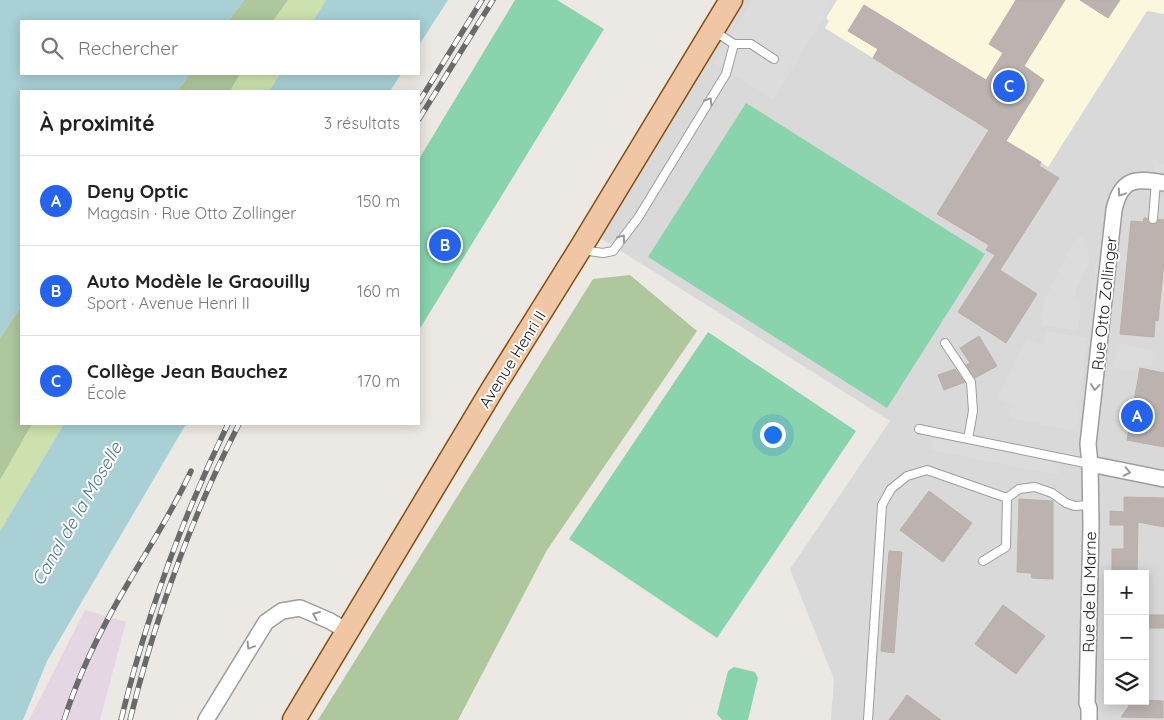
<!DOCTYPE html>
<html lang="fr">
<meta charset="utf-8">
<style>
:root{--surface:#fff;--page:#f6f6f6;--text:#222;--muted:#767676;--line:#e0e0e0;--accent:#2563eb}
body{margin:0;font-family:Quicksand,sans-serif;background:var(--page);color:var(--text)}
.controls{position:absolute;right:15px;bottom:15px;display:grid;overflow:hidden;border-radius:0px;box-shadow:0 2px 12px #0003}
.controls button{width:45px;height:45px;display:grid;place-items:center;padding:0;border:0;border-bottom:1px solid var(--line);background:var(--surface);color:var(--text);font:25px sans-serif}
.you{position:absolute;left:772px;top:434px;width:18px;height:18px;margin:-12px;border:4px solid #fff;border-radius:50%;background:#1a73e8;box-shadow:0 0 0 8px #1a73e833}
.badge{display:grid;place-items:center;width:32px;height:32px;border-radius:50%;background:var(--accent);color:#fff;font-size:16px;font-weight:700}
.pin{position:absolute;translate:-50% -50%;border:2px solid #fff;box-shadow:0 1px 5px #0006}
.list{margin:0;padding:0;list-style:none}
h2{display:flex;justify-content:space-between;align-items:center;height:65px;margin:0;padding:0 20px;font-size:21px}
h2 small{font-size:16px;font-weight:400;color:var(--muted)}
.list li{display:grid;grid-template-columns:32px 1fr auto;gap:15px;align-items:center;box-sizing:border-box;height:90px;padding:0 20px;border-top:1px solid var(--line)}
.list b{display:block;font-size:19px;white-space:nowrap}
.list p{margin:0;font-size:16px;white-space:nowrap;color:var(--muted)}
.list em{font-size:16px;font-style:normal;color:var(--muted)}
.icon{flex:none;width:28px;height:28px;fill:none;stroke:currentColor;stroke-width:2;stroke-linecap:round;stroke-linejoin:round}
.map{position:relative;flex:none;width:1164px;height:720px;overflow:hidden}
.search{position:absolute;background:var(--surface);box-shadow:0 2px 12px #0003;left:20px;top:20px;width:400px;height:55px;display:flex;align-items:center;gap:12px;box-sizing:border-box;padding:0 18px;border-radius:0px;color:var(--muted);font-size:19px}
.panel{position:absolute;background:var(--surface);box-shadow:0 2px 12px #0003;left:20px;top:90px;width:400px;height:335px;border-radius:0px}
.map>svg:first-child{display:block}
.residential{fill:#dad9d9;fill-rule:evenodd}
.industrial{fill:#e5d6e4}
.education{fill:#fbf7dd}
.grass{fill:#cde1ae}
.forest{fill:#aec79c}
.pitch{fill:#89d3ad}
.parking{fill:#dcdcdc}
.water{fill:#a8d0d5}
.building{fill:#bcb3b0;stroke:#bcaea7}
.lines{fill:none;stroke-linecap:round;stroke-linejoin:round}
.service-casing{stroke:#9d9d9d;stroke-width:10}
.minor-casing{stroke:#9d9d9d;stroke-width:18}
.primary-casing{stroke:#834f11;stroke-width:25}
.service{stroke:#fff;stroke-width:8}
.minor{stroke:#fff;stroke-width:15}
.primary{stroke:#f0c6a4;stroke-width:22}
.rail-casing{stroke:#6a6a6a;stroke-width:5.5}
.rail{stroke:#fff;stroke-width:4;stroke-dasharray:11;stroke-linecap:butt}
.oneway{stroke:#999}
.labels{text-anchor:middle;stroke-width:4;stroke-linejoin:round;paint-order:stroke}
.street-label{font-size:16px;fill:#1c1c1c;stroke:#fff}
.water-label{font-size:18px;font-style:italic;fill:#4d7892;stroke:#fff}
</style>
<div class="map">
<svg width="1164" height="720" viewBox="0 0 1164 720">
<rect width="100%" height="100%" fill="#ece8e3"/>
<path class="residential" d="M731,0h433v720h-333l3,-41 -44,-110 100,-148 -299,-189zM1108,574h37v127h-37z"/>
<path class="industrial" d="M85,610l41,12 -26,98h-71z"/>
<path class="education" d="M837,0h327v14l-17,-3 -99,156 -64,-40 1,-3 -3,-2 -2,3 -155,-97 4,-7 -3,-3z"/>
<path class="grass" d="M288,0h38l-13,21h-40z
M240,74h40l-11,17h-39z
M32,424h32l-64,107v-51z"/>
<path class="forest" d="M244,0h44l-15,21h-45z
M190,74h50l-10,17h-53z
M630,275l67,56 -150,219 -89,170h-140l275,-441z
M21,306v118h11l-32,56v-142z"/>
<path class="pitch" d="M515,0h42l47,29 -185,301v-171z
M746,103l239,151 -98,154 -239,-151z
M708,332l148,99 -139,207 -148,-99z
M734,667l21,5 3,6 -10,42h-26l-5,-6 11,-43z"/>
<path class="parking" d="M753,0h82l-62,99 -59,-36z
M1155,162l9,2v12l-11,-2z
M1077,234l9,4 4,24 -14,28v11l5,4 -3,26 -36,-6 2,-24 3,-7z
M1102,255l-5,47 -5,-7 4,-32z
M1046,331l41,7 -11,93 -66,-13 2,-11 -15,-9 30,-59 15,6 2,-2z
M1119,343l36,8 -4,17 -14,-3 -2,7 -21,-4z
M934,438l126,25 -2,12 -127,-25z"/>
<path class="water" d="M0,0h244l-16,21h-207v53h169l-13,17h-156v215l-21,32z
M326,0h122l-29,45v-24h-106z
M280,74h121l-11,17h-121z
M64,424h122l-139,237 -24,59h-23v-189z"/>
<path class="building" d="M1016,0h49l-41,66 20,14 -38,61 35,21 -2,4 20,12 -59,92 37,24 -31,49 -48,-31 37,-57 -9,-5 3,-5 -52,-31 52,-84 -116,-72 5,-9 -30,-18 16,-26 122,75 17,-27 -14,-9z
M1080,0h40l-12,18z
M1144,218h3l1,4 4,2h4l3,-5 5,1v41l-6,60 -3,-1 -1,17 -34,-3 11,-113 12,1z
M979,336l18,30 -22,12 -9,-13 4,-2 -10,-15z
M1140,368l24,5v74l-37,-7z
M955,369l10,13 -21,8 -6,-15z
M929,491l43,32 -29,39 -43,-32z
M1124,497l40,1v29l-26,-5 -1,51h-25v-24h12v-24h-14v-14l14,1z
M1019,499l34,2v78l-21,-1 -1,-5 -14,-1z
M889,551l13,1 -8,101 -13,-2z
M1003,605l42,31 -29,38 -41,-30z
M1145,615h19v13h-19z
M907,695l34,25h-52z
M1145,700l18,1v17l-42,-1 8,-11v-5z"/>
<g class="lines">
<defs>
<path id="service" d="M714,31l20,13h17l23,15
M1153,219l3,-37
M582,250l21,3 10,-2 25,-33 88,-144 8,-30
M945,343l26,39 2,29 -5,28
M919,429l171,35
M983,561l23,-14 1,-49
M868,720l14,-215 9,-16 16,-13 20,-6 80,28 12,-9 16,-2 17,6 14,10 9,3 15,-1"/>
<path id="minor" d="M1090,464l74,15
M206,720l60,-98 16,-11 18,-3 30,13 17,10
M1089,720v-12l-2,-5 4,-178 -1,-61 -2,-20 26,-234c7,-32 21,-32 50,-27"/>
<path id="primary" d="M294,720l198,-330 88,-141 151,-249"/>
</defs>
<use href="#service" class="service-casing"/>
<use href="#minor" class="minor-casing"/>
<use href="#primary" class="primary-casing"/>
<use href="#service" class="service"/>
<use href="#minor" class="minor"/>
<use href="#primary" class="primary"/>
<defs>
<path id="rail" d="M419,102l63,-102
M419,119l74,-119
M64,720c15,-47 38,-93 63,-135 22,-38 46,-74 64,-114
M121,720c25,-102 61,-202 107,-296
M130,720c25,-102 61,-202 109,-296"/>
</defs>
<use href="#rail" class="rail-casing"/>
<use href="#rail" class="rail"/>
</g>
<defs><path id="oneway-chevron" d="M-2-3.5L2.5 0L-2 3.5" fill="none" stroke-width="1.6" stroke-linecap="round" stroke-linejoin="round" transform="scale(1.25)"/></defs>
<g class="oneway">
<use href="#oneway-chevron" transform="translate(709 101) rotate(-58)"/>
<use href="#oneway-chevron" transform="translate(1121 193) rotate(124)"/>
<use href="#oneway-chevron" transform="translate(622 238) rotate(-53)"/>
<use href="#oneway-chevron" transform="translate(1095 387) rotate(97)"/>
<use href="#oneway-chevron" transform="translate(1127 472) rotate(12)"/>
<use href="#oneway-chevron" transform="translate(316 615) rotate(-157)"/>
<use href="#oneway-chevron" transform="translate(250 646) rotate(121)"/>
</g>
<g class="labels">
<g class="street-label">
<text transform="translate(1104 303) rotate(-84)" y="6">Rue Otto Zollinger</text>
<text transform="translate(512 359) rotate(-58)" y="6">Avenue Henri II</text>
<text transform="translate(1089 592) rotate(-89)" y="6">Rue de la Marne</text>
</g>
<g class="water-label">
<text transform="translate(77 514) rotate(-60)" y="6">Canal de la Moselle</text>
</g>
</g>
</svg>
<div class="controls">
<button>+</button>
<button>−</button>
<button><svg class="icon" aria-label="layers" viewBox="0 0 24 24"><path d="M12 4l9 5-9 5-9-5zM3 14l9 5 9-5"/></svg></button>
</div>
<div class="you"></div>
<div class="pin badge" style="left:1137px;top:416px">A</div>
<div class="pin badge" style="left:445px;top:245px">B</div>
<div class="pin badge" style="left:1009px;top:86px">C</div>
<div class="search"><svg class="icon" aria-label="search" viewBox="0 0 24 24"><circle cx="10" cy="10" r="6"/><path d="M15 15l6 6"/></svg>Rechercher</div>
<section class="panel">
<h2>À proximité<small>3 résultats</small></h2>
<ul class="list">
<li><span class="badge">A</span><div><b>Deny Optic</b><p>Magasin · Rue Otto Zollinger</p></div><em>150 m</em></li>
<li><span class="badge">B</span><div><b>Auto Modèle le Graouilly</b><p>Sport · Avenue Henri II</p></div><em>160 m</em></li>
<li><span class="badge">C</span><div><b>Collège Jean Bauchez</b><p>École</p></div><em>170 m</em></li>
</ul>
</section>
</div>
